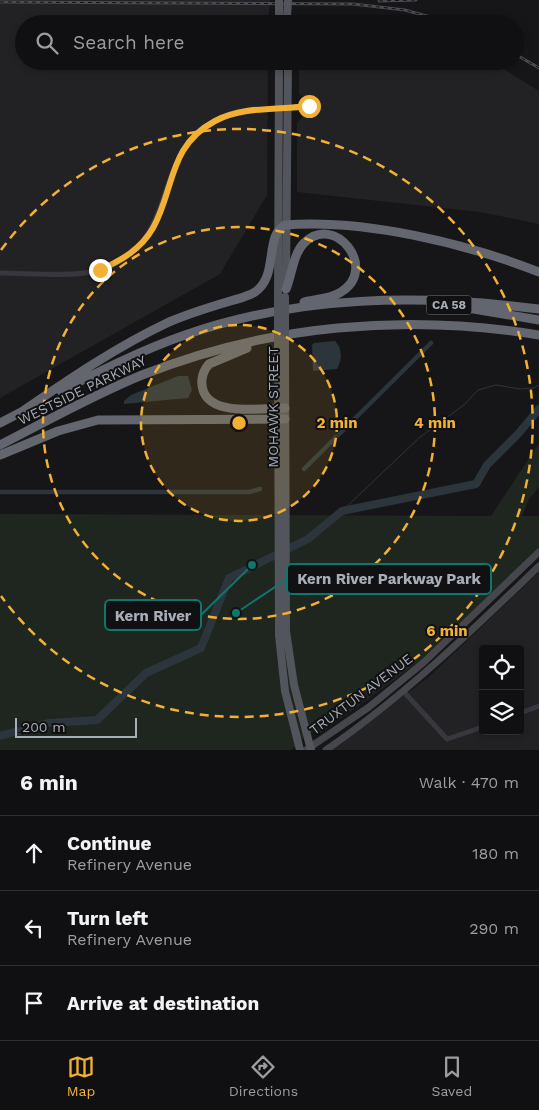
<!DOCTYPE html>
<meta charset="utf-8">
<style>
:root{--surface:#101012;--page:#19191b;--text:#f1f3f6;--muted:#9c9d9f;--line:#303032;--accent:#f2b134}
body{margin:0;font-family:"Work Sans",sans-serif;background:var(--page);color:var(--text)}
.controls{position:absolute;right:15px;bottom:15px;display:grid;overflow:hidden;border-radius:5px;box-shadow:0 2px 8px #0003}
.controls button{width:45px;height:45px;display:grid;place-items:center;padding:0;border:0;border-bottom:1px solid var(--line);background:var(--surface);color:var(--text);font:25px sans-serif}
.scale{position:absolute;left:15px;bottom:12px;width:122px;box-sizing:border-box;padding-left:5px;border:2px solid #a8adb8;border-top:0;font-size:14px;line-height:18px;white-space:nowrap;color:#a8adb8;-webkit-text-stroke:4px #111113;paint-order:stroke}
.stop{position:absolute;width:15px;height:15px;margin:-11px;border:4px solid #f2b134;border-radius:50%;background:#fff}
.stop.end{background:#f2b134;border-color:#fff;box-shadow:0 1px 5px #0008}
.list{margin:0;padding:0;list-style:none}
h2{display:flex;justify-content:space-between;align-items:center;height:65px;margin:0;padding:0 20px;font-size:21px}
h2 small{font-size:16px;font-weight:400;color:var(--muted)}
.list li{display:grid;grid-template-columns:32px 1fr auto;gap:15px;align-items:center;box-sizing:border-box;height:75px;padding:0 20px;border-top:1px solid var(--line)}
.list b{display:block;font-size:19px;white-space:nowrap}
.list p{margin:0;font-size:16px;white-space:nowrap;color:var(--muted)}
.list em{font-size:16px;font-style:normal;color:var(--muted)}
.icon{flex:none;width:28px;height:28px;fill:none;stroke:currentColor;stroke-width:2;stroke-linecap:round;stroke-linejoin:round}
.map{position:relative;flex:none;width:539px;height:750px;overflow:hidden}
.search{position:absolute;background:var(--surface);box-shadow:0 2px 8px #0003;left:15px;right:15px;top:15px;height:55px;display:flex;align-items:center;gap:12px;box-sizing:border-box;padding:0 18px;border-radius:28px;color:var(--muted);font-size:19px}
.sheet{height:290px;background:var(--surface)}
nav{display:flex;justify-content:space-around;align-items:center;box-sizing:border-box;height:70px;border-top:1px solid var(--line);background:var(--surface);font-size:14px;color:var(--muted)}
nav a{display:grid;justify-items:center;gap:2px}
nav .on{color:var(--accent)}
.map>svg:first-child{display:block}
.built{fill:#222225;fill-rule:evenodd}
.green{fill:#1e261f}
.water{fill:#2c353c}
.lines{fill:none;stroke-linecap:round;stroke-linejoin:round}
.stream{stroke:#2c353c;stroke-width:1}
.canal{stroke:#2c353c;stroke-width:4.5}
.river{stroke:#2c353c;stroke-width:8}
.street{stroke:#37383d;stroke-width:5}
.secondary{stroke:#45474d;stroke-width:7}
.primary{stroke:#53555c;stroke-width:8}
.highway{stroke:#63666e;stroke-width:9}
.rail-casing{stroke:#4a4c52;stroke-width:3}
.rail{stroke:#111113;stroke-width:1;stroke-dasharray:4;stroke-linecap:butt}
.primary-bridge{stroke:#53555c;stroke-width:8}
.route{stroke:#f2b134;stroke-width:6}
.ring{fill:none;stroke:#f2b134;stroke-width:2.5;stroke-dasharray:9 6}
.labels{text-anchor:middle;stroke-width:4;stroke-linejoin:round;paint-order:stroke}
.shield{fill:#111113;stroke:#7b7e86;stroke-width:1}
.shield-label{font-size:12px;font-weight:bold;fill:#a8adb8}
.street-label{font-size:14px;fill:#a8adb8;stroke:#111113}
.centre{fill:#f2b134;stroke:#111113;stroke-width:2.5}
.ring-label{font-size:15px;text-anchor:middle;font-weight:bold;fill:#f2b134;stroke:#111113;stroke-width:4;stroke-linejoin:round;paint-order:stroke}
.leader{fill:none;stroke:#0f766e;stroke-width:2}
.callout-dot{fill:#0f766e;stroke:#111113;stroke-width:2}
.callout{fill:#111113;stroke:#0f766e;stroke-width:2}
.callout-label{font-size:15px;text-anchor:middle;font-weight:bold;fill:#a8adb8}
</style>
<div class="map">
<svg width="539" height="750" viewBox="0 0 539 750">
<rect width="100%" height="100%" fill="#161618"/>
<path class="built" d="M0,0h270l-2,24h-244v37h244l-1,134 -47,79 -220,124z
M300,16l44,1 48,7h-92z
M299,61h192l48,30v133l-59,-12 -183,-20v-69l6,-7 1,-17 -5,-5z
M539,572v178h-209l99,-73zM483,649h37v82h-37z"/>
<path class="green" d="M539,443v44l-10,12 -7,17h17v34l-119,111 -102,74 -7,-3 -20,18h-291v-236l491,2z"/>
<path class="water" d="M335,341c8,8 7,19 2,28l-24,2 -1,-26 2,-2z
M178,376h10l4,14 -4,8 -64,6v-3l7,-6z"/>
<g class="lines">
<path class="stream" d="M342,511l77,-73 46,-34 13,-14 18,-5 24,4 14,-1 5,-3"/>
<path class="canal" d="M304,469l127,-126
M0,492h250l10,-3"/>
<path class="river" d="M0,736l48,-13 49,-3 49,-47 55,-25 28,-70 79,-39 34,-28 134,-27 11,-19 31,-31 21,-25"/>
<path class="street" d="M0,273c27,0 66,4 91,-1 92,-20 56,-116 124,-151 29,-15 63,-11 94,-15
M404,692l43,47 36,-12
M520,713l19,-7"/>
<path class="secondary" d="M306,750l63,-43 54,-44 116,-111
M326,750c78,-54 145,-118 213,-184"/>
<path class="primary" d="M286,284l2,-223
M278,298l1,-237
M285,343l1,288 8,54 17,65
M278,344l1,291 6,56 15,59"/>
<path class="highway" d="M286,289c6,-14 7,-35 18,-46 31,-31 75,26 37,49 -10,7 -25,7 -37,10
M456,306l83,14
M247,348l-38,16c-6,7 -9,16 -6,26 8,27 60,18 82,18
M61,391c41,-21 81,-41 124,-56 114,-40 236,-41 354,-26
M23,411c46,-32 95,-65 146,-89 19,-8 38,-14 58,-20 9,-3 20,-5 28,-10 24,-16 9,-56 30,-67 80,-6 180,18 254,47
M0,423l27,-14
M0,445c47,-24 93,-50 142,-70 126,-50 263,-62 397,-40
M0,455l58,-24 40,-11 187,-1"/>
<defs>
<path id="rail" d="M379,1l37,-1
M0,2l353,2 52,6 50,14
M515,54l24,14"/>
</defs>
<use href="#rail" class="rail-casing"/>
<use href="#rail" class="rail"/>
<path class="primary-bridge" d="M279,17v-17
M287,17l1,-17
M285,343v-46
M278,344v-46"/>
</g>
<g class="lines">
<path class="route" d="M100,270c22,-10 41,-21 53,-42 22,-40 15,-82 62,-107 28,-15 63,-11 94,-15"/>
</g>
<circle cx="239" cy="423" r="98" fill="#f2b134" fill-opacity=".12"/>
<g class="ring">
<circle cx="239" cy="423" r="98"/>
<circle cx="239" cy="423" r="196"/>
<path d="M1 250A294 294 0 1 1 1 596"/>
</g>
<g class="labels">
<rect class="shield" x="426.5" y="295.5" width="45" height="19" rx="4"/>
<g class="shield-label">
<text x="449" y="309">CA 58</text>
</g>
<g class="street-label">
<text transform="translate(82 390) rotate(-26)" y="5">WESTSIDE PARKWAY</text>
<text transform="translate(273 407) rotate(-90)" y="5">MOHAWK STREET</text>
<text transform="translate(361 694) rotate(-37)" y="5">TRUXTUN AVENUE</text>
</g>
</g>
<circle cx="239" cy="423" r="8" class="centre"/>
<g class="ring-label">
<text x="337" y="428">2 min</text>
<text x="435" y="428">4 min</text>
<text x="447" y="636">6 min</text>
</g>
<path class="leader" d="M236 613L287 579M252 565L201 615"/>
<g class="callout-dot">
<circle cx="236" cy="613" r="5"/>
<circle cx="252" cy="565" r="5"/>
</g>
<g class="callout">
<rect x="287" y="564" width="204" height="30" rx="5"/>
<rect x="105" y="600" width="96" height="30" rx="5"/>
</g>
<g class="callout-label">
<text x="389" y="584">Kern River Parkway Park</text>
<text x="153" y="621">Kern River</text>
</g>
</svg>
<div class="controls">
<button><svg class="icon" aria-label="locate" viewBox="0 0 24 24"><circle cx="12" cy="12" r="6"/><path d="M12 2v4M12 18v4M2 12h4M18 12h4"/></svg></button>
<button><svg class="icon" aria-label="layers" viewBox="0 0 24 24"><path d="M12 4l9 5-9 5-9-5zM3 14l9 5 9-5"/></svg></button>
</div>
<div class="scale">200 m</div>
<div class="stop" style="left:309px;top:106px"></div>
<div class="stop end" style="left:100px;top:270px"></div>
<div class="search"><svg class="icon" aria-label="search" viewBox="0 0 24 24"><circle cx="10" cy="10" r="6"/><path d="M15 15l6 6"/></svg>Search here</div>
</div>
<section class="sheet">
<h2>6 min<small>Walk · 470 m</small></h2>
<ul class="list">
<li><svg class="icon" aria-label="ahead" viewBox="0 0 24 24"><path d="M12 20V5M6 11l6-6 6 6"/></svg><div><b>Continue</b><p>Refinery Avenue</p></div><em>180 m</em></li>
<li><svg class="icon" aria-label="left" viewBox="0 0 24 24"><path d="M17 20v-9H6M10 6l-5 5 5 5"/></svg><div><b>Turn left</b><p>Refinery Avenue</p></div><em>290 m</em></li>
<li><svg class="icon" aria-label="arrive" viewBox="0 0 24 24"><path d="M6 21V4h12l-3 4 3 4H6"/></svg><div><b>Arrive at destination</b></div></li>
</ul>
</section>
<nav>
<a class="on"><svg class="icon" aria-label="map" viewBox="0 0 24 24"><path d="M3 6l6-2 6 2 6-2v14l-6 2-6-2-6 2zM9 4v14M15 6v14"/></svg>Map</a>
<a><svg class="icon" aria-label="directions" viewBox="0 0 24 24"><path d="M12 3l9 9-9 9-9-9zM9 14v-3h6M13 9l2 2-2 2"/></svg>Directions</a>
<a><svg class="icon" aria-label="saved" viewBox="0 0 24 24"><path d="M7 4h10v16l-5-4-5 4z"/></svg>Saved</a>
</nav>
